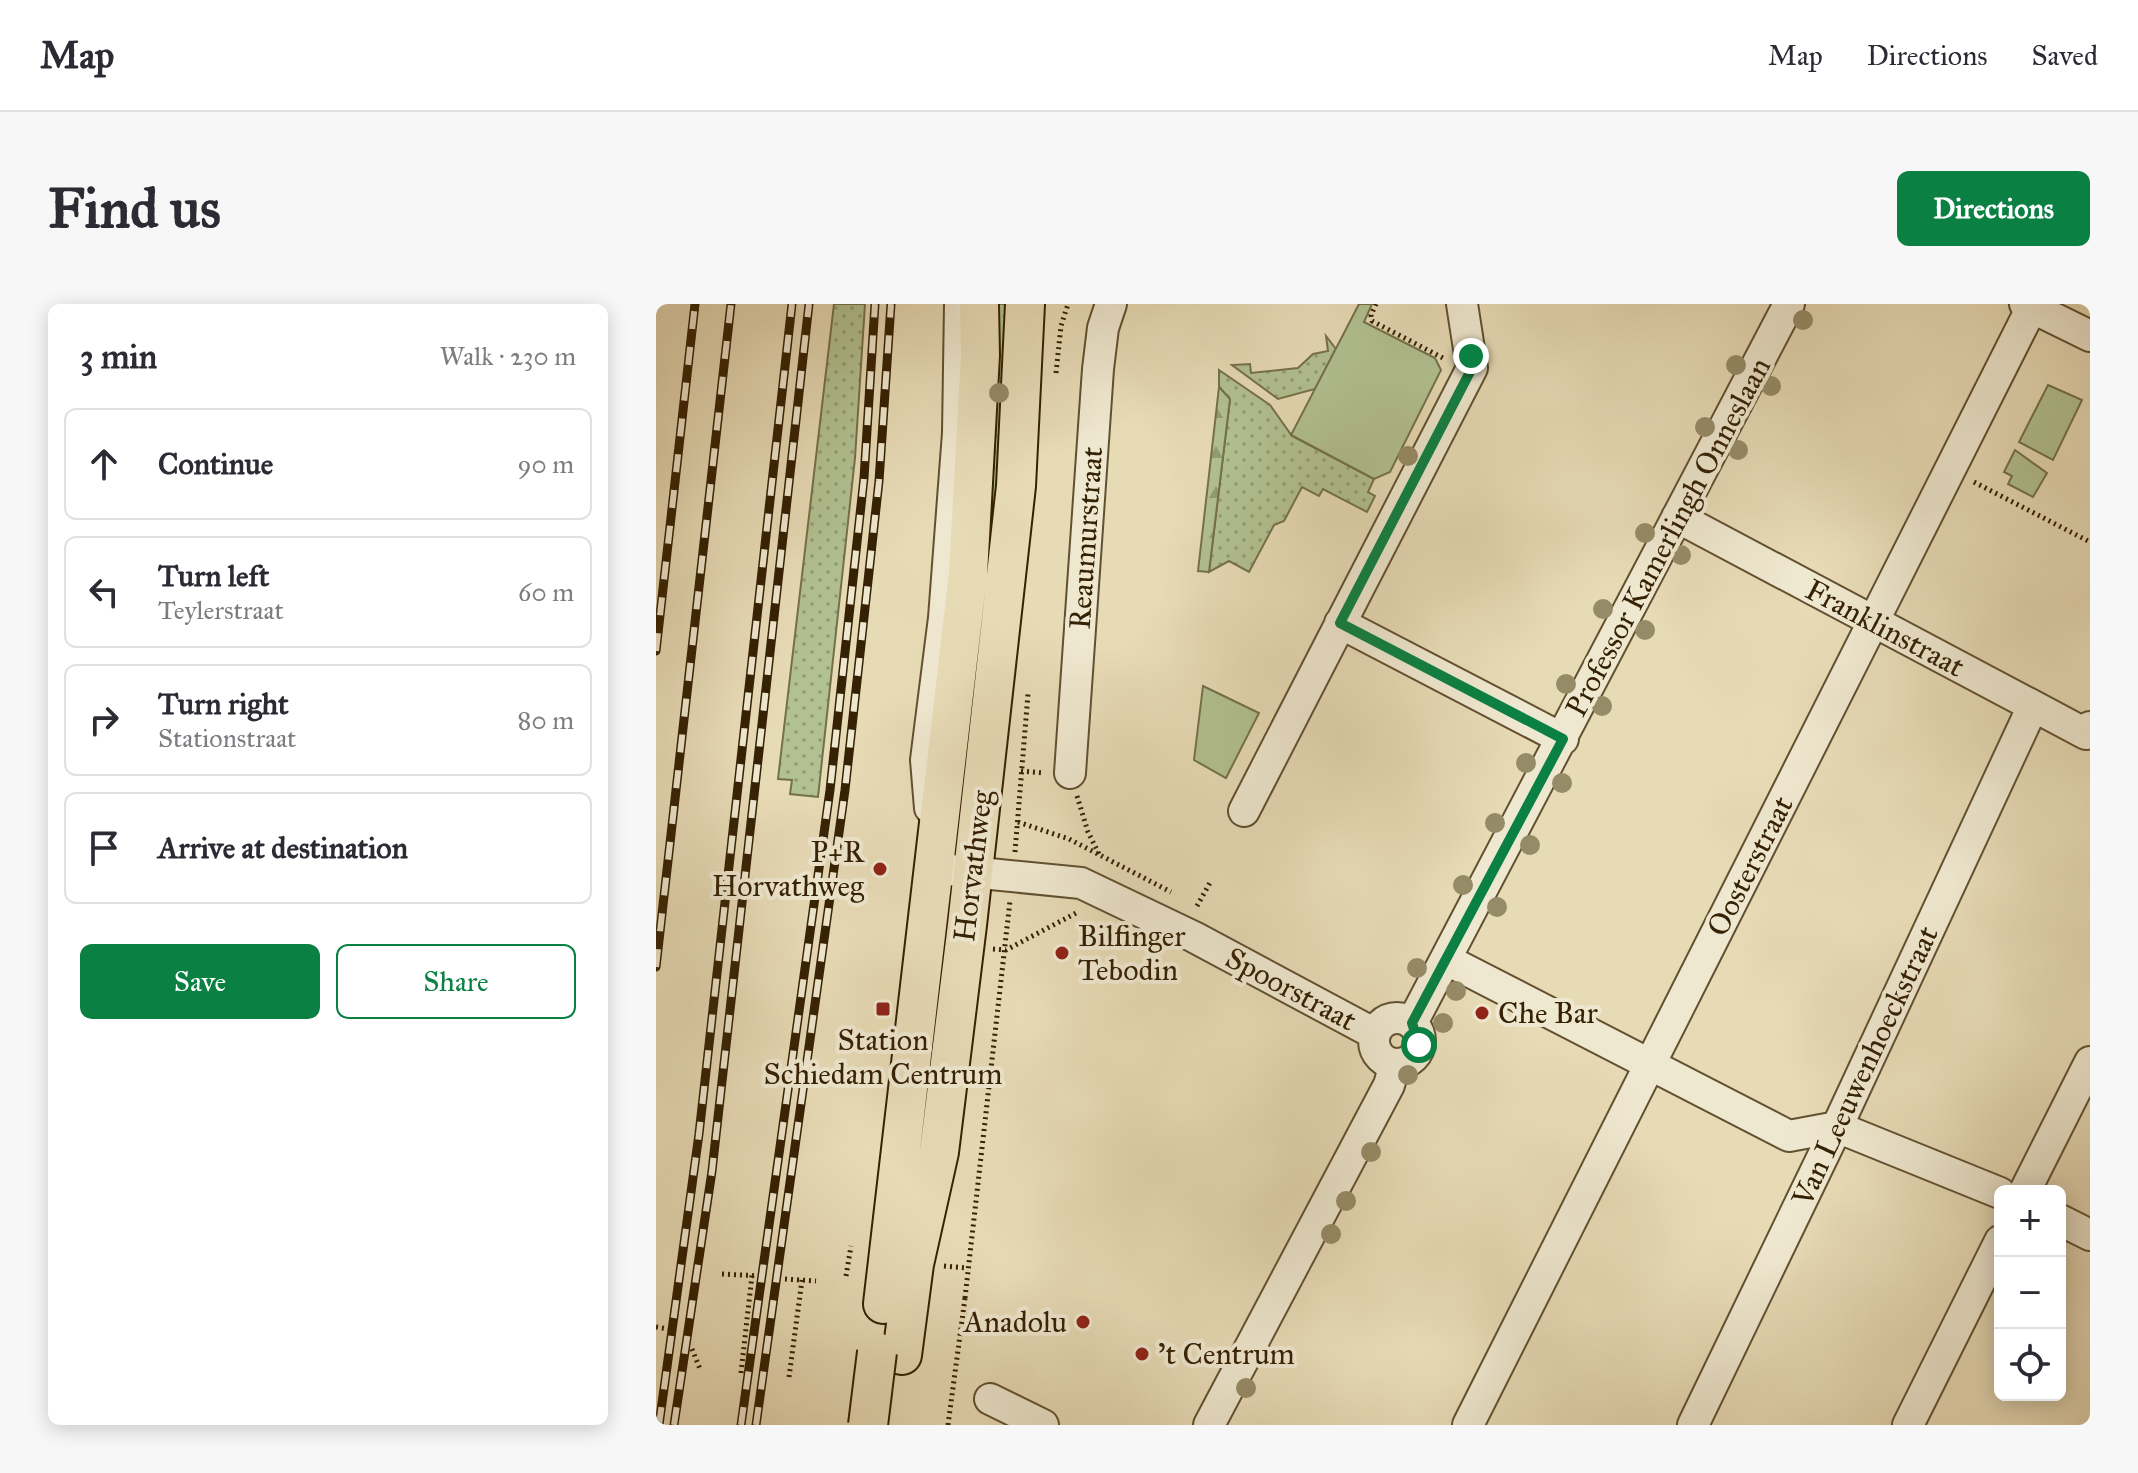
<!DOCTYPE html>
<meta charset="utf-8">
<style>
:root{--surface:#fff;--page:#f7f7f7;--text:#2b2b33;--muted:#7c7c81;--line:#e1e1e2;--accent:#0b8043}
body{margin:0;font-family:"IM FELL Great Primer",serif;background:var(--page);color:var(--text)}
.controls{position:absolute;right:24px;bottom:24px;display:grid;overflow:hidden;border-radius:12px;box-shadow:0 4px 20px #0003}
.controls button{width:72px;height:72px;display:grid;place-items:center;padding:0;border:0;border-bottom:2px solid var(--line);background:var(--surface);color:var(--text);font:40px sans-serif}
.stop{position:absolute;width:24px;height:24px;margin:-18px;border:6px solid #0b8043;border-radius:50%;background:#fff}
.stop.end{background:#0b8043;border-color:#fff;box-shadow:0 2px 8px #0008}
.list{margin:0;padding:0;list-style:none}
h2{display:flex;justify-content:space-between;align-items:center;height:104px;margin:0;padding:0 32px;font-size:34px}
h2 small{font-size:26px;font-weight:400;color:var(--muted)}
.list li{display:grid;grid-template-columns:52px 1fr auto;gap:24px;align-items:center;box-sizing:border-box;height:112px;margin:0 16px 16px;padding:0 16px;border:2px solid var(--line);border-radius:12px}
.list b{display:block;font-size:30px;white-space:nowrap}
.list p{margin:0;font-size:26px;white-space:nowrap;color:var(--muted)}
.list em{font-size:26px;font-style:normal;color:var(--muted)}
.actions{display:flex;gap:16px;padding:24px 32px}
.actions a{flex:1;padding:18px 0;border:2px solid var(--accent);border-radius:12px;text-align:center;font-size:28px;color:var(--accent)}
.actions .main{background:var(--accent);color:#fff}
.icon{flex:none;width:44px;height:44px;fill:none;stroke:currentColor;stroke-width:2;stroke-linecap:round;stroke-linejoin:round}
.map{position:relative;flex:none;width:1434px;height:1121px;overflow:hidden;border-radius:12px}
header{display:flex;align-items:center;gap:48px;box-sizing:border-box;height:112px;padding:0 40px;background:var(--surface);border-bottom:2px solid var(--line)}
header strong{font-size:38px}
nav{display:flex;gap:44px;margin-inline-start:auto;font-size:28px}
.intro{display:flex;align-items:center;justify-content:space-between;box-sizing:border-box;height:192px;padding:0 48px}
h1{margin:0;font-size:56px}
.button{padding:20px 36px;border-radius:12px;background:var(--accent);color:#fff;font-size:28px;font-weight:700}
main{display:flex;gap:48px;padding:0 48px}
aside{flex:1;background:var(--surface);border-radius:12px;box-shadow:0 4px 20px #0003}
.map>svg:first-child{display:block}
.grass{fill:url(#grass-dots);stroke:#74714a;stroke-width:2}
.forest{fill:url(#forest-firs);stroke:#74714a;stroke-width:2}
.green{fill:#b2c191;stroke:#74714a;stroke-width:2}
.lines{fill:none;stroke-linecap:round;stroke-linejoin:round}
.minor-casing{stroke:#625030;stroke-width:34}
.major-casing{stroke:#352103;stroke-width:42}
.path{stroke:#352103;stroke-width:5;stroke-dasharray:2 4;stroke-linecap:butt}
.minor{stroke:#efe8d0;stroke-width:30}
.major{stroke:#e7dbb6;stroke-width:38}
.rail-casing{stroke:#352103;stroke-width:9}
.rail{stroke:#efe8d0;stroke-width:6;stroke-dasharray:18;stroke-linecap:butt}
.major-bridge-casing{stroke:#352103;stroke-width:42;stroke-linecap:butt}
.path-bridge{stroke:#352103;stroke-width:5;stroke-dasharray:2 4;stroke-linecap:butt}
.major-bridge{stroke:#e7dbb6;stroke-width:38}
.tree{fill:#968b67}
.route{stroke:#0b8043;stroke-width:10}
.poi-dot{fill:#8f2418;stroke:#efe8d0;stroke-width:3}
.labels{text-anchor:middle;stroke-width:8;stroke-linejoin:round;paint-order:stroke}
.street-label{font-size:30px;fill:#352103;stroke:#efe8d0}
.poi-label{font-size:30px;fill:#352103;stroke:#efe8d0;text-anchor:start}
</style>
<header>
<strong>Map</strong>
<nav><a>Map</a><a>Directions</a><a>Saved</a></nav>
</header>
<div class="intro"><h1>Find us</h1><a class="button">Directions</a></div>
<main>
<aside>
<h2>3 min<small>Walk · 230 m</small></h2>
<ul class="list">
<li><svg class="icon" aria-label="ahead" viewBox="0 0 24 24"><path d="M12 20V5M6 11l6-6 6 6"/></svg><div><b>Continue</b></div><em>90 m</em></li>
<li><svg class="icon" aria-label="left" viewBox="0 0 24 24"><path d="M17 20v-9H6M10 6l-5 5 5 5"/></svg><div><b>Turn left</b><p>Teylerstraat</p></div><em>60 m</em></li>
<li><svg class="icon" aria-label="right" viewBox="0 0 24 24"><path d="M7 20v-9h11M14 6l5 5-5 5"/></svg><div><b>Turn right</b><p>Stationstraat</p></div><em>80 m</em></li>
<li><svg class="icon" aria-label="arrive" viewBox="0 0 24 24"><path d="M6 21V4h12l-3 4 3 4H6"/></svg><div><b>Arrive at destination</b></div></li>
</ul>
<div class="actions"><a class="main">Save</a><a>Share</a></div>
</aside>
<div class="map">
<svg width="1434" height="1121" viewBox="0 0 1434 1121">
<defs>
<pattern id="grass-dots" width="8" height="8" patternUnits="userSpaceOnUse" patternTransform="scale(2)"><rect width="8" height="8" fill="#b2c191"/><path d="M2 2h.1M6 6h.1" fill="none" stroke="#929c74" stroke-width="1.8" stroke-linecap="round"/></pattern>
<pattern id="forest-firs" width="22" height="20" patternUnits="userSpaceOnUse" patternTransform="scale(2)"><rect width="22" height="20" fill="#b2c191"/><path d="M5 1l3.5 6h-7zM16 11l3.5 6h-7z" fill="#929c74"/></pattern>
</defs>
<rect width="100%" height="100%" fill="#e7dbb6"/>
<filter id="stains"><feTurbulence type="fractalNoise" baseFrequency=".0025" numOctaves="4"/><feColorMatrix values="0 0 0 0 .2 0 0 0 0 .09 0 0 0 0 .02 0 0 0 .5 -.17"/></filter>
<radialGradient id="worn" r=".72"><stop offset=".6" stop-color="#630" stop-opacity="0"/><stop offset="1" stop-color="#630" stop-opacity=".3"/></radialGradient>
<path class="grass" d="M178,0h31l-10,154 -37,339 -28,-3 2,-14 -14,-1z
M333,0h22l1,30 -43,444h-5l22,-192z
M670,32l10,13 -21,40 -37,10 -46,-34 18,-1 1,9 47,-5 15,-14 15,-3z
M563,66l51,35 22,31 82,43 -6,13 7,4 -8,16 -44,-23 -4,7 -17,-9 -18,34 -10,4 -25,47 -20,-11 -20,11 21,-173 -11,-12z"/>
<path class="forest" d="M563,83l11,12 -21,173 -11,-1z"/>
<path class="green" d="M703,0h13l-8,18 71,36 6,12 -51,102 -16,7 -83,-44z
M1392,81l34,15 -29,60 -34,-18z
M1359,146l32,23 -14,24 -25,-13 4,-8 -8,-4z
M547,382l56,27 -33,65 -32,-18z"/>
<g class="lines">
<defs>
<path id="minor" d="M1369,0l65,32
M1021,213l409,217 4,-7
M684,319l223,116
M414,469l28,-404 5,-41 8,-24
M274,504l-4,-48 18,-142 14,-185 2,-129
M588,507l228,-443 -10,-64
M294,566l131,13 113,54 181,97
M791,656l342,176 48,-9 163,66
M718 737a23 23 0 1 1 46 0a23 23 0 1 1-46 0Z
M756,719l377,-719
M1369,887l65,-129
M1404,916l30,15
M334,1095l53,26
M553,1121l180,-340 6,-21
M812,1121l564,-1118
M1037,1121l144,-298 196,-421
M1252,1121l92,-184"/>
<path id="major" d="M227,1000l85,-730 12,-219 -1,-51
M246,1051l12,-91 25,-112 28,-227 49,-439 9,-182"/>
</defs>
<use href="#minor" class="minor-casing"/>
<use href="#major" class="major-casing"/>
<path class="path" d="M720,0l-5,11 1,6 71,37
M400,69l5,-47 7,-22
M1318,178l116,60
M365,467l23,2
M421,492l11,36 11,22
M362,518l51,17 102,53
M359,548l13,-158
M541,602l14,-25
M337,645l13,1 72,-38
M288,962l23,2
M66,970l38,2
M190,972l5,-30
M129,975l31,2
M309,994l45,-397
M0,1023l12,2
M36,1045l8,20
M85,1069l11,-98
M133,1073l13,-97"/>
<use href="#minor" class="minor"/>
<use href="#major" class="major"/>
<defs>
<path id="rail" d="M0,347l39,-347
M0,663l75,-663
M3,1121l40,-291 93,-830
M18,1121l38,-254 97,-867
M85,1121l89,-635 34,-312 11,-174
M100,1121l89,-635 34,-309 12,-177"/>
</defs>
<use href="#rail" class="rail-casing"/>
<use href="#rail" class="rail"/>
<defs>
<path id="major-bridge" d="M212,1121l9,-73"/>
</defs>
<use href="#major-bridge" class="major-bridge-casing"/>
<path class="path-bridge" d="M292,1121l17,-127"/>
<use href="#major-bridge" class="major-bridge"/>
</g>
<g class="tree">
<circle cx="1147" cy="16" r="10"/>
<circle cx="1080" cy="61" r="10"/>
<circle cx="1115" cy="82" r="10"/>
<circle cx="343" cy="89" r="10"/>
<circle cx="1049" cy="123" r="10"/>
<circle cx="1082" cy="146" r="10"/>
<circle cx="752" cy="152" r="10"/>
<circle cx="989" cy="229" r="10"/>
<circle cx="1025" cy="251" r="10"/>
<circle cx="947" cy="305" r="10"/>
<circle cx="989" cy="326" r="10"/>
<circle cx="910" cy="380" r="10"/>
<circle cx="946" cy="402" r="10"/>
<circle cx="870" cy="459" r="10"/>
<circle cx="906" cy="479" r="10"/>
<circle cx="839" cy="519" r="10"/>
<circle cx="874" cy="541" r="10"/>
<circle cx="807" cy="581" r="10"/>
<circle cx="841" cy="603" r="10"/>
<circle cx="761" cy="664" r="10"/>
<circle cx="800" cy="687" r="10"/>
<circle cx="787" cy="719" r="10"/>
<circle cx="752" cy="771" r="10"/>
<circle cx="715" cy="848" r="10"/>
<circle cx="690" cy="897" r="10"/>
<circle cx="675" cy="930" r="10"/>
<circle cx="590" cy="1084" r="10"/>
</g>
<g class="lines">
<path class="route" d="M763,741l-7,-22 151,-284 -223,-116 132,-255 -1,-12"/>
</g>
<g class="poi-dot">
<circle cx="224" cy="565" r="8"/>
<circle cx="406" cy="649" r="8"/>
<rect x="219" y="697" width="16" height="16" rx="4"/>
<circle cx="826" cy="709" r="8"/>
<circle cx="427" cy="1018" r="8"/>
<circle cx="486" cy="1050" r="8"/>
</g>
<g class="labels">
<g class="street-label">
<text transform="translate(1012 233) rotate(-62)" y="10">Professor Kamerlingh Onneslaan</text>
<text transform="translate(430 234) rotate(-86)" y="10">Reaumurstraat</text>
<text transform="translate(1229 324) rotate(28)" y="10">Franklinstraat</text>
<text transform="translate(317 562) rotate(-83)" y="10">Horvathweg</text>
<text transform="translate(1094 562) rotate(-63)" y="10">Oosterstraat</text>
<text transform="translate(635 685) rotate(28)" y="10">Spoorstraat</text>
<text transform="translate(1209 762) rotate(-65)" y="10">Van Leeuwenhoeckstraat</text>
</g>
<g class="poi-label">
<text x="208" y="558" text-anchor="end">P+R<tspan x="208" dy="34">Horvathweg</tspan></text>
<text x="422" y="642">Bilfinger<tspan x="422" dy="34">Tebodin</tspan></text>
<text x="842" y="719">Che Bar</text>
<text x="227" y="746" text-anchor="middle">Station<tspan x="227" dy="34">Schiedam Centrum</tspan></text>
<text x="411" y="1028" text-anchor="end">Anadolu</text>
<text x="502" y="1060">'t Centrum</text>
</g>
</g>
<rect width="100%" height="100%" filter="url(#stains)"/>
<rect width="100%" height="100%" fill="url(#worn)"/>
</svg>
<div class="controls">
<button>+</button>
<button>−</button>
<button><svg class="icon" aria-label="locate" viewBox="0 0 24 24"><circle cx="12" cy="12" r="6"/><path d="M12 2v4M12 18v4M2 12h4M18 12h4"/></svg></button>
</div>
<div class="stop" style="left:763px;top:741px"></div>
<div class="stop end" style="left:815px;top:52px"></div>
</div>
</main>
